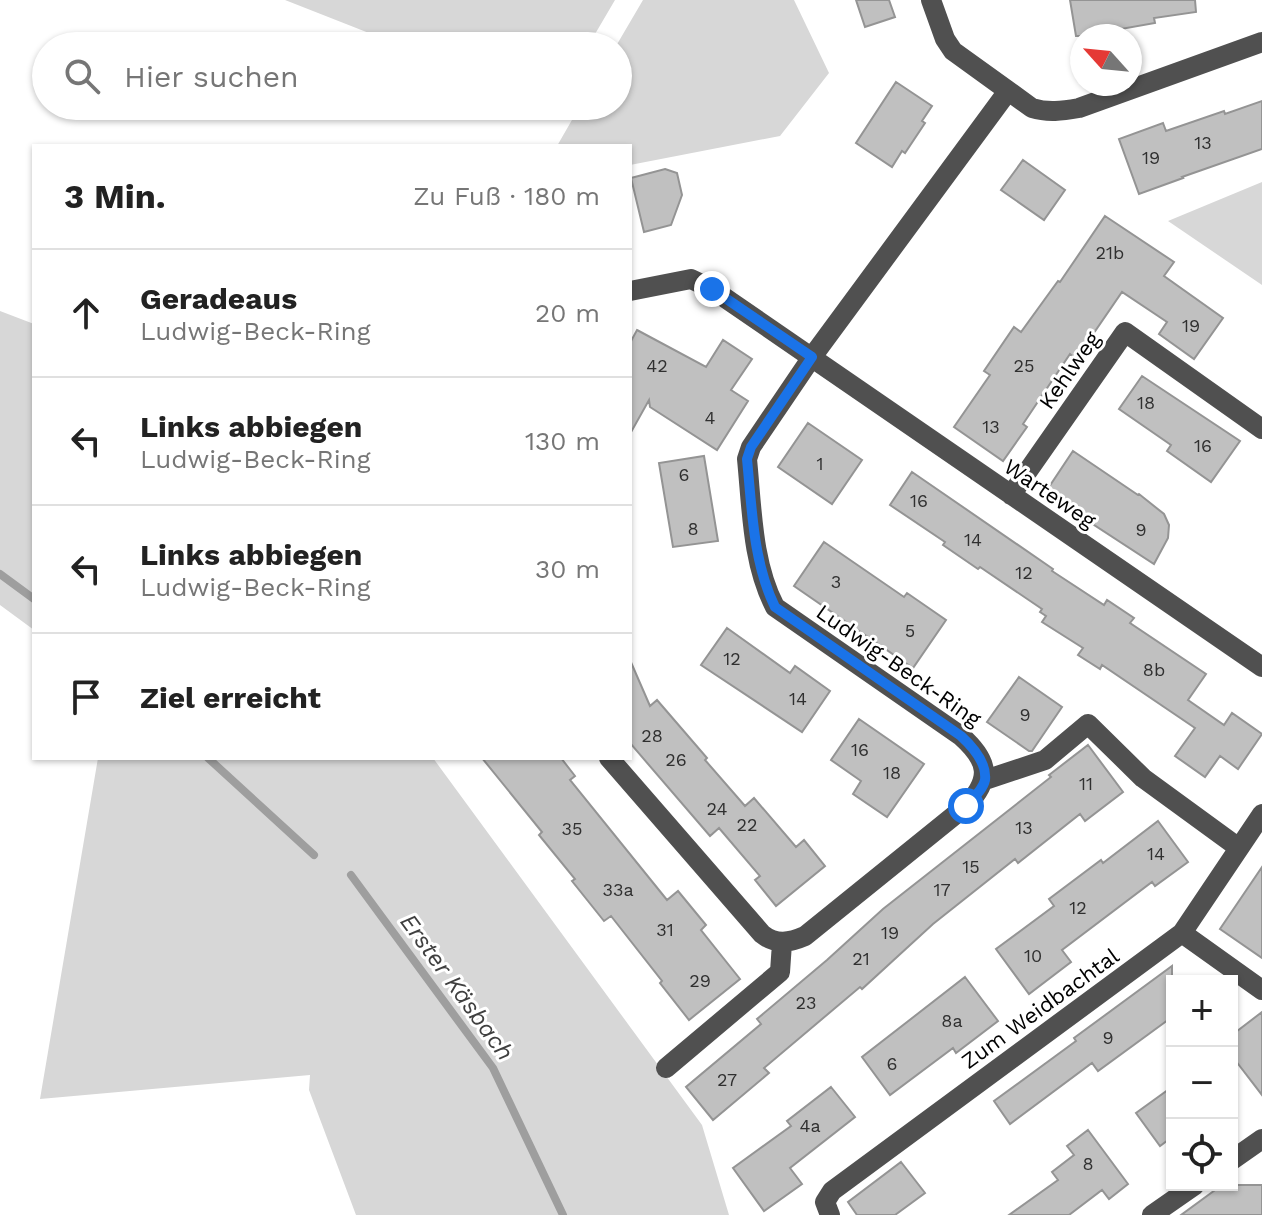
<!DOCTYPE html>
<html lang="de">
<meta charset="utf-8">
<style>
:root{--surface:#fff;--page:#f2f2f2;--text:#222;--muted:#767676;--line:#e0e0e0}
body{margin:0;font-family:"Work Sans",sans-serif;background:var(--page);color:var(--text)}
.controls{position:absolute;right:24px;bottom:24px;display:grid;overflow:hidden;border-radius:0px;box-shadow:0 2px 6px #0004}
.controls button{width:72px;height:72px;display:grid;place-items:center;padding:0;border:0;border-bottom:2px solid var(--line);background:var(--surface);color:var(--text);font:40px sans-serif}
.compass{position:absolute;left:1070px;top:24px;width:72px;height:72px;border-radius:50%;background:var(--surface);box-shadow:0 2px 6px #0004;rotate:297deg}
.stop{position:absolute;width:24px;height:24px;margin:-18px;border:6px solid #1a73e8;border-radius:50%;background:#fff}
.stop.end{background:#1a73e8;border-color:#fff;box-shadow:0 2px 8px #0008}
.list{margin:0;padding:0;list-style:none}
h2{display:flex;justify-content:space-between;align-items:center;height:104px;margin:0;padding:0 32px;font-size:34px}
h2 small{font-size:26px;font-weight:400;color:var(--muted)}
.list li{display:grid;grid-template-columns:52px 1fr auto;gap:24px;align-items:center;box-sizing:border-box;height:128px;padding:0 32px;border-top:2px solid var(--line)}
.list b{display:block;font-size:30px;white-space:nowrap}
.list p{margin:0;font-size:26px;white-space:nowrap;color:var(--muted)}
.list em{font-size:26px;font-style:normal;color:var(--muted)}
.icon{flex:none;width:44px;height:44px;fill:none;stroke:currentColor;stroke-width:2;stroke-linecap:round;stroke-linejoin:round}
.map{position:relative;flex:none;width:1262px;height:1215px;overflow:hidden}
.search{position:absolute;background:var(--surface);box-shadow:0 2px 6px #0004;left:32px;top:32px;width:600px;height:88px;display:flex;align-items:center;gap:20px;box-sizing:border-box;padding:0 28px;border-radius:44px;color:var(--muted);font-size:30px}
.panel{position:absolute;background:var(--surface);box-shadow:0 2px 6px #0004;left:32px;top:144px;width:600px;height:616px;border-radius:0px}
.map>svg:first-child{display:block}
.green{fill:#d7d7d7}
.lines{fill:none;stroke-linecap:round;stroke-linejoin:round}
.stream{stroke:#9e9e9e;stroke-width:8}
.building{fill:#c0c0c0;stroke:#949494;stroke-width:2}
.minor{stroke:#505050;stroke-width:20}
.route{stroke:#1a73e8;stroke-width:10}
.labels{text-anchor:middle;stroke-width:6;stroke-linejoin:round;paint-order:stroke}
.number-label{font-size:18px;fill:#303030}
.street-label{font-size:22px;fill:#000;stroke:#fff}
.water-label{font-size:24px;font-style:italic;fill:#3f3f3f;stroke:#fff}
</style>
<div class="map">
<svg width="1262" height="1215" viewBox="0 0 1262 1215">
<rect width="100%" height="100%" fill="#fff"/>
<path class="green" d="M285,0h330l-27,46h-186z
M643,0h151l35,73 -49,63 -150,29v-19h-73l23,-40h38v-60h-2z
M1262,182v103l-94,-64z
M0,311l34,13v306l-34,-25z
M98,758h335l269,367 27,90h-373l-47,-125 1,-15 -270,24z"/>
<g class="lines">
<path class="stream" d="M0,574l34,25
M208,758l106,97
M351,875l142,193 70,147"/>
</g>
<path class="building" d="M856,0h33l6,17 -30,10z
M1070,0h125l1,12 -42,6 1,5 -40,7 1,6h-40z
M896,82l36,24 -10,15 3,2 -20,30 -3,-2 -10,16 -36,-24z
M1262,101v48l-80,28 1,1 -44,16 -20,-55 44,-16 3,8 58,-20 1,3z
M1023,160l42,30 -21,30 -43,-30z
M665,169l12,4 5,22 -11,30 -27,7 -13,-54z
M1105,216l69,46 -10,14 59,42 -29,41 -35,-25 8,-12 -45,-30 -46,67 -6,-5 -47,70 4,3 -24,34 -49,-34 36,-52 -6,-4 30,-44 7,5 37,-51 2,1z
M637,330l69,37 17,-27 29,19 -21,31 17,11 -31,49 -67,-43 -1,-7 -19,34v-91z
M1142,376l98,65 -29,41 -44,-31 4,-6 -52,-36z
M808,423l54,37 -30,44 -54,-37z
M1073,451l65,44 1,-1 25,20 5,11 -1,13 -14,26 -109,-71z
M704,456l14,85 -45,6 -14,-84z
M912,472l141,97 -1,2 52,34 3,-5 27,18 -4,5 76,51 -18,26 36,25 8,-12 30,21 -24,35 -18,-13 -15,21 -30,-21 20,-28 -93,-63 -2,4 -22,-14 5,-7 -41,-26 4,-6 -6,-4 2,-3 -62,-42 -2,2 -35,-24 2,-3 -55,-37z
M824,542l80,55 3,-4 39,27 -33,48 -119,-82z
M727,628l63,45 5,-7 35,25 -28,41 -101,-67z
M630,660l20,46 7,-6 50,58 -2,2 40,46 9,-8 42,49 8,-7 21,26 -49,40 -21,-26 5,-4 -41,-48 -9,8 -80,-93z
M1019,677l43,30 -30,44h-3l-42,-29z
M859,719l65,45 -37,53 -34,-23 8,-13 -30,-21z
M1088,745l35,47 -38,29 -5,-7 -62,49 -3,-4 -82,65 -71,65 -2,-2 -96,81 5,5 -56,47 -27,-33 75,-63 -4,-5 70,-59 56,-51 168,-132 -2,-2z
M482,758h79l14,18 -5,4 97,120 11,-9 28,34 -5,5 39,49 -51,41 -29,-37 2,-2 -51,-65 -7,5 -32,-40 3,-2 -36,-44 3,-3z
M1158,821l30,41 -33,24 -3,-4 -90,68 9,12 -42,32 -33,-45 58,-43 -5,-7 52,-39 2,3z
M1262,867v91l-42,-29z
M1172,966v51l-74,54 -6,-8 -82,61 -16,-23 82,-60 -2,-3z
M965,977l33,44 -42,32 -3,-5 -63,47 -28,-38z
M1262,1012v83l-30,-39v-21z
M831,1087l24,30 -65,51 12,16 -38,27 -31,-43 58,-42 -4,-5z
M1172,1087v50l-12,9 -24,-33z
M1088,1130l40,54 -19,15 -7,-9 -33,25h-60l49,-35 -6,-8 22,-17 -7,-9z
M901,1162l24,31 -30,22h-38l-9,-13z
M1222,1185h40v30h-81z"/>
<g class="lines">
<path class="minor" d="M931,0l14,39 8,12 79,57c16,5 30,3 47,0l183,-66
M630,291l61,-12 21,10 550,378
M1011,495l114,-163 137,97
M609,758l153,176c14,11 27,9 43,2l161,-130c26,-27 23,-45 -5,-70l-186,-129c-23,-44 -23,-98 -28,-148l4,-12 61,-90 196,-266
M985,780l60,-20 43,-36 55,54 96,70
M1182,933l80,57
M666,1068l114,-96 2,-29
M1232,1160l30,-21
M830,1215l-5,-13 7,-11 350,-258 80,-119
M1152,1215l43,-30"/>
</g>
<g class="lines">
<path class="route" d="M712,289l100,68 -61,90 -4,12c5,50 6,103 28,148l186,129c12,11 26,27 24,44 -2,10 -13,19 -19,26"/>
</g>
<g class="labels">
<g class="number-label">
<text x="1203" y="149">13</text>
<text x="1151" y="164">19</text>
<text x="1110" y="259">21b</text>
<text x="1191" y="332">19</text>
<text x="657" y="372">42</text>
<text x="1024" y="372">25</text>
<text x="1146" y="409">18</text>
<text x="710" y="424">4</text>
<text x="991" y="433">13</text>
<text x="1203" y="452">16</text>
<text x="820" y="470">1</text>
<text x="684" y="481">6</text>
<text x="919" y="507">16</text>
<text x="693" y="535">8</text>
<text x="1141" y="536">9</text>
<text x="973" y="546">14</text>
<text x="1024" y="579">12</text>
<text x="836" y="588">3</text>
<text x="910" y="637">5</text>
<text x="732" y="665">12</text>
<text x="1154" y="676">8b</text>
<text x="798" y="705">14</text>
<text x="1025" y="721">9</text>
<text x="652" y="742">28</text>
<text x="860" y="756">16</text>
<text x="676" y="766">26</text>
<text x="892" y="779">18</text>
<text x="1086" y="790">11</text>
<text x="717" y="815">24</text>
<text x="747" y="831">22</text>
<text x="1024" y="834">13</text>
<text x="572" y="835">35</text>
<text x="1156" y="860">14</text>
<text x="971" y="873">15</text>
<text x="618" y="896">33a</text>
<text x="942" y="896">17</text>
<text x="1078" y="914">12</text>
<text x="665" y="936">31</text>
<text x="890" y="939">19</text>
<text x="1033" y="962">10</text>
<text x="861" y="965">21</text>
<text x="700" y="987">29</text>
<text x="806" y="1009">23</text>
<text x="952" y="1027">8a</text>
<text x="1108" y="1044">9</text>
<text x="892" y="1070">6</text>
<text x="727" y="1086">27</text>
<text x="810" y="1132">4a</text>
<text x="1088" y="1170">8</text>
</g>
<g class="street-label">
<text transform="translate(1069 370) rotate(-55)" y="8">Kehlweg</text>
<text transform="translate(1050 493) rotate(34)" y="8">Warteweg</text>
<text transform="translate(899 665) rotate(35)" y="8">Ludwig-Beck-Ring</text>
<text transform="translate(1040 1008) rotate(-36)" y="8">Zum Weidbachtal</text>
</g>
<g class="water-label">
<text transform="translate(457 987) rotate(54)" y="8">Erster Käsbach</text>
</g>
</g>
</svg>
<div class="controls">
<button>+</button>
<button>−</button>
<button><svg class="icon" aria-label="locate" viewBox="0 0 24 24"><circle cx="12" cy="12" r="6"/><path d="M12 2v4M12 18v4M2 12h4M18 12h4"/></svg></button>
</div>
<svg class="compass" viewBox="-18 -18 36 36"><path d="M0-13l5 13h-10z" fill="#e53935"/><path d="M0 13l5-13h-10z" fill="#767676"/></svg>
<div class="stop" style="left:966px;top:806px"></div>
<div class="stop end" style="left:712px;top:289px"></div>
<div class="search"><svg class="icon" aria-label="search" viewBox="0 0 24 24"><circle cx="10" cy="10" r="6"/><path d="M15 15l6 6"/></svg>Hier suchen</div>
<section class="panel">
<h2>3 Min.<small>Zu Fuß · 180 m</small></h2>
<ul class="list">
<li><svg class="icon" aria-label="ahead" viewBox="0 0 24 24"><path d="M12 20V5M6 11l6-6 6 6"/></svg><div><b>Geradeaus</b><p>Ludwig-Beck-Ring</p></div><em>20 m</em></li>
<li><svg class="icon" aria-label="left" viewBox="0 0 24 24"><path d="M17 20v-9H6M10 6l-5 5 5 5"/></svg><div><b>Links abbiegen</b><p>Ludwig-Beck-Ring</p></div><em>130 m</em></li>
<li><svg class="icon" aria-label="left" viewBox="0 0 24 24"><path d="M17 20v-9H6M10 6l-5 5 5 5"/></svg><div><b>Links abbiegen</b><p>Ludwig-Beck-Ring</p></div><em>30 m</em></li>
<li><svg class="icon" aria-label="arrive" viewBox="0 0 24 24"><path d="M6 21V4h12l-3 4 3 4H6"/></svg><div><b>Ziel erreicht</b></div></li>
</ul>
</section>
</div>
